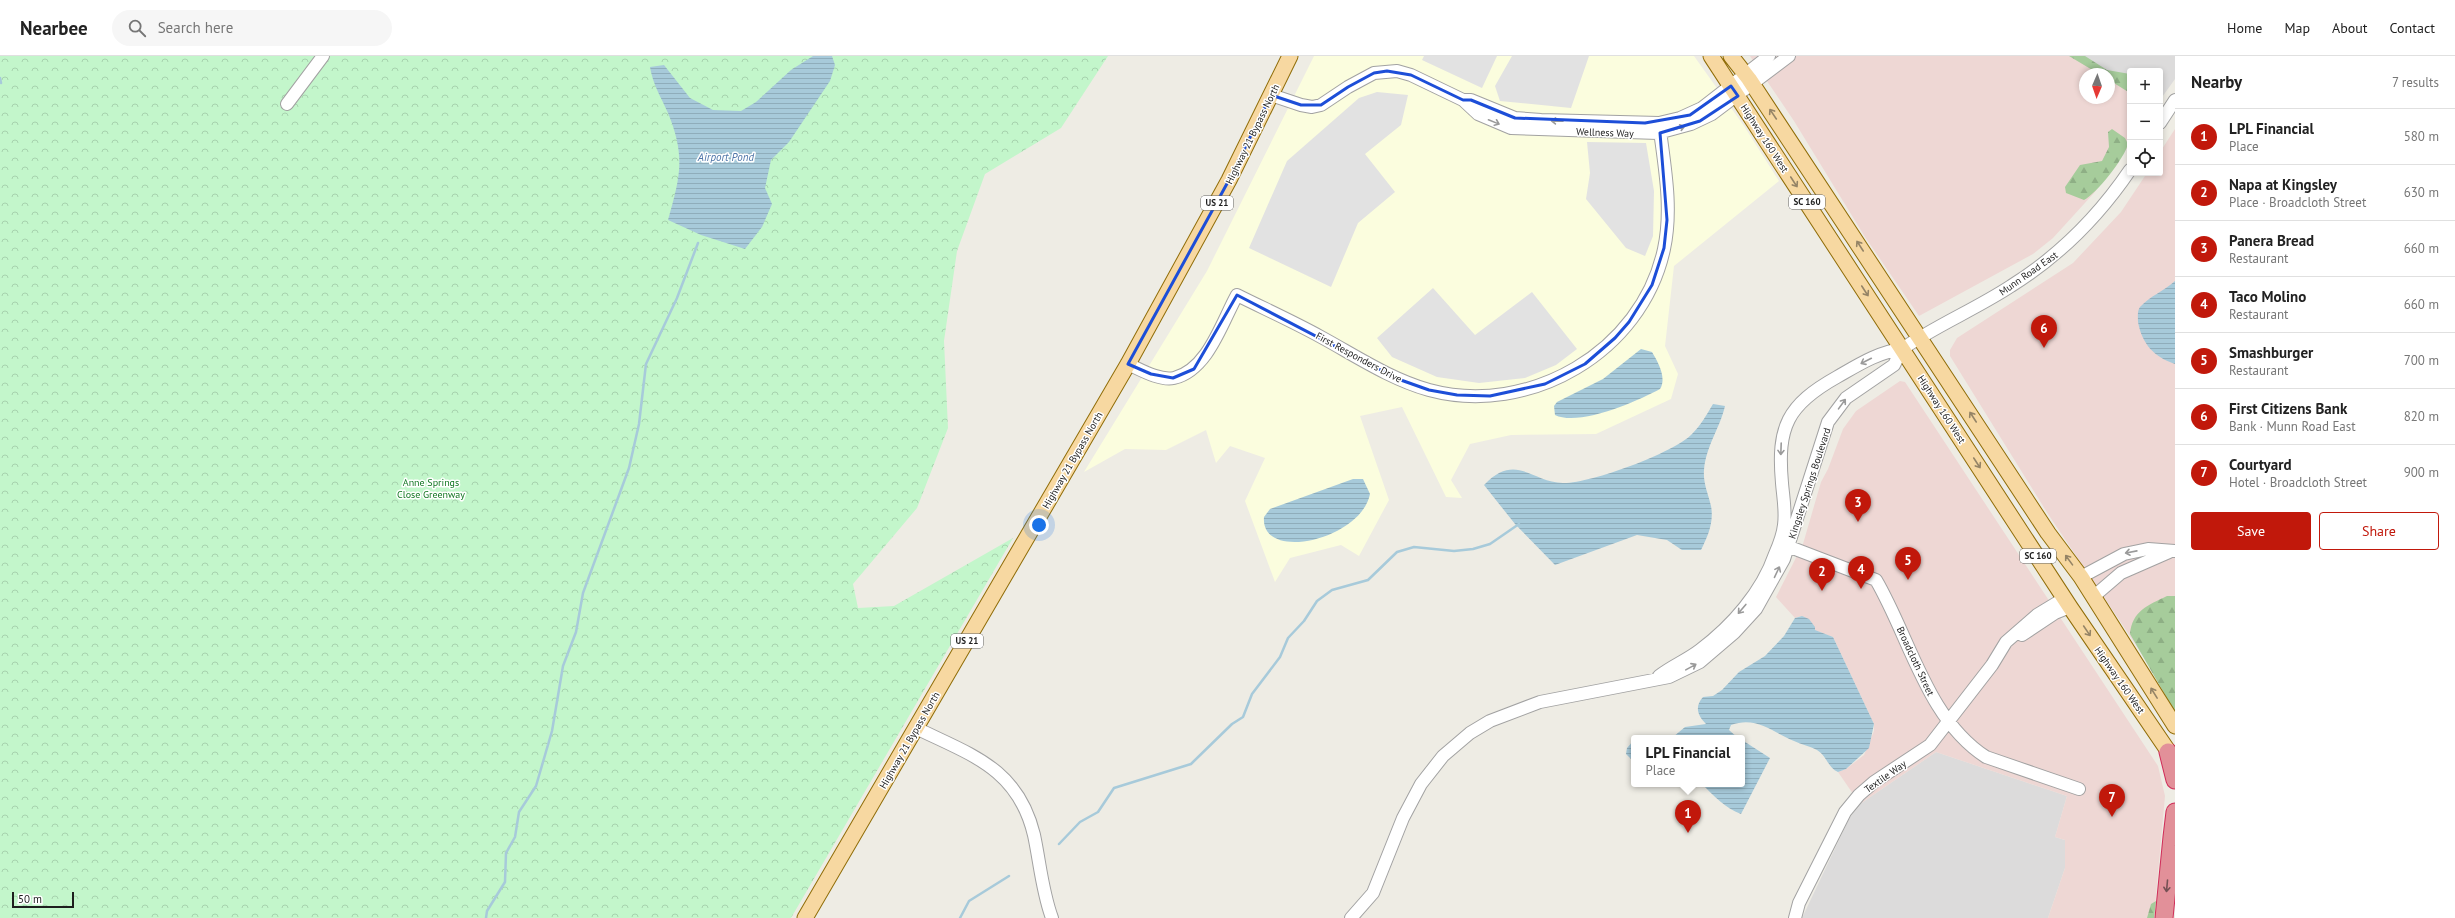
<!DOCTYPE html>
<meta charset="utf-8">
<style>
:root{--surface:#fff;--page:#f6f6f6;--text:#222;--muted:#767676;--line:#e0e0e0;--accent:#c1180b}
body{margin:0;font-family:"PT Sans",sans-serif;background:var(--page);color:var(--text)}
.controls{position:absolute;right:12px;top:12px;display:grid;overflow:hidden;border-radius:4px;box-shadow:0 2px 6px #0003}
.controls button{width:36px;height:36px;display:grid;place-items:center;padding:0;border:0;border-bottom:1px solid var(--line);background:var(--surface);color:var(--text);font:20px sans-serif}
.compass{position:absolute;left:2079px;top:12px;width:36px;height:36px;border-radius:50%;background:var(--surface);box-shadow:0 2px 6px #0003;rotate:182deg}
.scale{position:absolute;left:12px;bottom:10px;width:62px;box-sizing:border-box;padding-left:4px;border:2px solid #1e1e1e;border-top:0;font-size:11px;line-height:14px;white-space:nowrap;color:#1e1e1e;-webkit-text-stroke:3px #fff;paint-order:stroke}
.you{position:absolute;left:1039px;top:469px;width:14px;height:14px;margin:-10px;border:3px solid #fff;border-radius:50%;background:#1a73e8;box-shadow:0 0 0 6px #1a73e833}
.badge{display:grid;place-items:center;width:26px;height:26px;border-radius:50%;background:var(--accent);color:#fff;font-size:13px;font-weight:700}
.pin{position:absolute;translate:-50% -33px;filter:drop-shadow(0 1px 2px #0008)}
.pin::after{content:'';position:absolute;top:21px;width:14px;height:12px;background:inherit;clip-path:polygon(0 0,100% 0,50% 100%)}
.popup{position:absolute;left:1631px;top:679px;width:114px;height:52px;box-sizing:border-box;display:grid;place-content:center;border-radius:4px;background:var(--surface);filter:drop-shadow(0 1px 3px #0005);font-size:13px;white-space:nowrap;color:var(--muted)}
.popup b{font-size:15px;color:var(--text)}
.popup::after{content:'';position:absolute;left:50%;top:100%;margin-left:-8px;border:8px solid transparent;border-top-color:var(--surface)}
.list{margin:0;padding:0;list-style:none}
h2{display:flex;justify-content:space-between;align-items:center;height:52px;margin:0;padding:0 16px;font-size:17px}
h2 small{font-size:13px;font-weight:400;color:var(--muted)}
.list li{display:grid;grid-template-columns:26px 1fr auto;gap:12px;align-items:center;box-sizing:border-box;height:56px;padding:0 16px;border-top:1px solid var(--line)}
.list b{display:block;font-size:15px;white-space:nowrap}
.list p{margin:0;font-size:13px;white-space:nowrap;color:var(--muted)}
.list em{font-size:13px;font-style:normal;color:var(--muted)}
.actions{display:flex;gap:8px;padding:12px 16px}
.actions a{flex:1;padding:9px 0;border:1px solid var(--accent);border-radius:4px;text-align:center;font-size:14px;color:var(--accent)}
.actions .main{background:var(--accent);color:#fff}
.icon{flex:none;width:22px;height:22px;fill:none;stroke:currentColor;stroke-width:2;stroke-linecap:round;stroke-linejoin:round}
.map{position:relative;flex:none;width:2175px;height:862px;overflow:hidden}
header{display:flex;align-items:center;gap:24px;box-sizing:border-box;height:56px;padding:0 20px;background:var(--surface);border-bottom:1px solid var(--line)}
header strong{font-size:19px}
nav{display:flex;gap:22px;margin-inline-start:auto;font-size:14px}
.search{width:280px;height:36px;background:var(--page);display:flex;align-items:center;gap:10px;box-sizing:border-box;padding:0 14px;border-radius:22px;color:var(--muted);font-size:15px}
main{display:flex}
aside{flex:1;background:var(--surface)}
.map>svg:first-child{display:block}
.residential{fill:#dcdbdb}
.commercial{fill:#eed7d4;fill-rule:evenodd}
.education{fill:#fbfdde}
.forest{fill:url(#forest-firs)}
.park{fill:url(#park-crowns)}
.parking{fill:#e2e2e2}
.water{fill:url(#water-rules)}
.lines{fill:none;stroke-linecap:round;stroke-linejoin:round}
.stream{stroke:#a7cada;stroke-width:2.5}
.minor-casing{stroke:#a2a2a2;stroke-width:14}
.major-casing{stroke:#906d08;stroke-width:17}
.highway-casing{stroke:#d02d59;stroke-width:19}
.minor{stroke:#fff;stroke-width:12}
.major{stroke:#f7d8a1;stroke-width:15}
.highway{stroke:#e29099;stroke-width:17}
.oneway{stroke:#958466}
.oneway2{stroke:#9a9a9a}
.oneway3{stroke:#765155}
.marked{fill:none;stroke:#1d4ed8;stroke-width:3;stroke-linejoin:round}
.labels{text-anchor:middle;stroke-width:3;stroke-linejoin:round;paint-order:stroke}
.shield{fill:#fff;stroke:#626262;stroke-width:1}
.shield-label{font-size:9px;font-weight:bold;fill:#1e1e1e}
.street-label{font-size:10px;fill:#1e1e1e;stroke:#fff}
.park-label{font-size:10px;fill:#117621;stroke:#fff}
.water-label{font-size:11px;font-style:italic;fill:#4f75a8;stroke:#fff}
</style>
<header>
<strong>Nearbee</strong>
<div class="search"><svg class="icon" aria-label="search" viewBox="0 0 24 24"><circle cx="10" cy="10" r="6"/><path d="M15 15l6 6"/></svg>Search here</div>
<nav><a>Home</a><a>Map</a><a>About</a><a>Contact</a></nav>
</header>
<main>
<div class="map">
<svg width="2175" height="862" viewBox="0 0 2175 862">
<defs>
<pattern id="forest-firs" width="22" height="20" patternUnits="userSpaceOnUse"><rect width="22" height="20" fill="#a6cc9b"/><path d="M5 1l3.5 6h-7zM16 11l3.5 6h-7z" fill="#8eaf85"/></pattern>
<pattern id="park-crowns" width="20" height="18" patternUnits="userSpaceOnUse"><rect width="20" height="18" fill="#c3f6cb"/><path d="M2 6a3 3 0 1 1 6 0M12 15a3 3 0 1 1 6 0" fill="none" stroke="#a7d2ae"/></pattern>
<pattern id="water-rules" width="6" height="5" patternUnits="userSpaceOnUse"><rect width="6" height="5" fill="#a7cada"/><path d="M0 2.5h6" fill="none" stroke="#8fadbb"/></pattern>
</defs>
<rect width="100%" height="100%" fill="#eeece4"/>
<path class="residential" d="M2082,0h93v23l-15,21v-29h-30v16z
M1936,696l131,44 -12,41 10,3v28l-17,50h-246l47,-99 11,-15z"/>
<path class="commercial" d="M1750,0h332l48,31v57l-36,49 -41,45 -20,16 -114,62 -54,-79 -71,-116zM2085,18h24v24h-24z
M2175,73v574l-127,-189 -98,-158v-6l7,-12 116,-75 48,-51 26,-39h13v-21z
M1900,325l5,1 253,384 7,30 -11,122h-106l17,-50v-28l-10,-3 12,-41 -131,-44 -76,52 -22,-32 8,-3 18,-14 10,-24v-7l-41,-87 -19,-7 -12,-14 -7,2 -19,-21 27,-53 18,-62 7,-13 15,-40 13,-18z"/>
<path class="education" d="M1314,0h380l50,70 35,55 -105,85 -9,80 13,28 -7,25 -75,35 -85,1 -41,9 -19,36 11,18 -16,-1 -44,-90 -42,9 29,84 -30,56 -18,-11 -51,13 -15,24 -30,-81 20,-43 -35,-12 -14,17 -10,-33 -40,20 -41,-1 -41,23 123,-201z"/>
<path class="forest" d="M2069,0h16l22,14 23,4v19l-21,-13v-6h-10z
M2112,73l13,9 3,6c-4,15 -31,49 -44,56l-18,-7 -1,-6 15,-22 22,-4 7,-14 -1,-15z
M2167,540h8v116l-45,-78c2,-23 18,-29 37,-38z
M2156,845l-2,17h-7l4,-14z"/>
<path class="park" d="M0,0h1108l-47,72 -76,46 -28,77 -13,90 4,87 -31,80 -64,76 5,24 36,-2 119,-68 -222,380h-791z"/>
<path class="parking" d="M1424,0h73l-15,32 -60,-28z
M1512,0h77l-18,52 -71,-7 -5,-15z
M1377,36l31,3 -7,30 -36,29 30,38 -37,31 -27,64 -82,-39 38,-87 72,-63z
M1587,86l59,1 8,48 -1,45 -8,20 -19,-8 -40,-49 4,-26z
M1433,232l42,47 57,-43 45,57 -21,16 -31,13 -46,5 -42,-6 -45,-20 -15,-19z"/>
<path class="water" d="M813,0h19l3,9 -5,16 -41,61 -18,18 -6,28 7,16 -10,23 -17,22 -44,-14 -33,-15c12,-43 18,-63 0,-107 -7,-16 -15,-28 -18,-46l14,-2 26,33 23,12 28,1 15,-9 35,-32z
M2175,225v83c-21,-7 -33,-20 -37,-42 0,-4 -1,-11 2,-15 10,-11 24,-16 35,-26z
M1641,293l11,3c6,10 15,26 8,37 -22,12 -81,38 -105,26l-1,-9 3,-4 46,-23z
M1713,348l12,2c-5,22 -19,40 -21,64 -1,13 4,23 7,36 3,16 -3,30 -10,44h-19l-15,-10 -30,-5 -82,30 -40,-41 -31,-39c32,-33 47,-3 79,-2 26,1 111,-30 129,-49 9,-9 15,-20 21,-30z
M1353,423h10l7,15c-9,46 -110,69 -106,23l6,-8z
M1802,560l7,3 6,8v3l18,7 41,87 -5,24 -23,21 -8,3c-10,-4 -11,-16 -21,-22 -7,-4 -15,-5 -23,-9 -22,-9 -37,-25 -63,-16l-2,5 9,8h-71l6,-1 12,-10 21,-3c-8,-8 -12,-17 -3,-27l10,-1 9,-6 17,-18 26,-16 19,-20 11,-18z
M1634,684v22l-8,-8 1,-6z
M1742,684l28,18 -29,56c-16,-6 -27,-18 -39,-30h40z"/>
<g class="lines">
<path class="stream" d="M0,22l1,5
M1059,788l21,-22 18,-10 16,-24 77,-24 41,-40 11,-7 9,-23 28,-37 8,-19 16,-17 13,-20 15,-11 36,-10 29,-28 17,-5 40,4 19,-2 17,-5 29,-20
M486,862l1,-7 18,-29 1,-29 9,-16 4,-25 17,-26 16,-55 11,-65 13,-34 7,-39 46,-125 10,-44 7,-60 31,-66 21,-55
M960,862l9,-17 40,-25"/>
<defs>
<path id="minor" d="M1271,39l30,10 11,2 9,-2 27,-18 26,-14 23,-2 14,4 52,25 15,14 33,14 147,5 33,-9 21,-10 77,-58
M1463,44h8l44,18 26,2 118,3 21,-5 22,-10 67,-52
M287,48l36,-48
M2160,67l15,-23
M1128,308c13,6 32,17 46,14 34,-8 48,-56 63,-83 28,14 57,27 84,42 35,19 69,42 108,53 100,27 213,-38 235,-141 9,-42 0,-85 -5,-126
M1782,488l94,36c34,58 51,139 110,177l93,32
M2081,521l43,-23 24,-5 27,2
M2093,541l28,-24 48,-21
M2022,579l33,-22 15,-6
M1659,620c13,-10 28,-16 41,-26 32,-24 62,-58 75,-96 4,-9 8,-20 9,-29 2,-14 -1,-29 -2,-42 -5,-56 5,-78 55,-106 21,-12 41,-25 65,-28 35,-24 74,-40 109,-63 48,-30 87,-69 119,-116
M916,672c55,27 102,40 118,107 6,28 8,56 18,83
M1351,862l22,-25 30,-75 18,-34 22,-28 27,-23 20,-12 50,-19 129,-25 31,-15 34,-29 22,-24 28,-50 44,-137 18,-24 48,-33 8,-16
M1795,862l4,-15 46,-91 14,-17 15,-13 56,-37 62,-80 14,-23 31,-27 28,-17"/>
<path id="major" d="M1711,0l359,551 105,154
M1731,0l18,23 299,454 33,44 94,149
M805,862l323,-554 101,-184 61,-124"/>
<path id="highway" d="M2168,696l7,28
M2172,781l3,-25
M2164,862l8,-81 3,-2"/>
</defs>
<use href="#minor" class="minor-casing"/>
<use href="#major" class="major-casing"/>
<use href="#highway" class="highway-casing"/>
<use href="#minor" class="minor"/>
<use href="#major" class="major"/>
<use href="#highway" class="highway"/>
</g>
<defs><path id="oneway-shaft" d="M-6 0H5M1.5-3L5.5 0L1.5 3" fill="none" stroke-width="1.6" stroke-linecap="round" stroke-linejoin="round"/></defs>
<g class="oneway">
<use href="#oneway-shaft" transform="translate(1773 58) rotate(-124)"/>
<use href="#oneway-shaft" transform="translate(1794 126) rotate(57)"/>
<use href="#oneway-shaft" transform="translate(1860 190) rotate(-123)"/>
<use href="#oneway-shaft" transform="translate(1865 235) rotate(57)"/>
<use href="#oneway-shaft" transform="translate(1973 361) rotate(-123)"/>
<use href="#oneway-shaft" transform="translate(1977 407) rotate(57)"/>
<use href="#oneway-shaft" transform="translate(2069 504) rotate(-126)"/>
<use href="#oneway-shaft" transform="translate(2087 575) rotate(56)"/>
<use href="#oneway-shaft" transform="translate(2154 637) rotate(-122)"/>
</g>
<g class="oneway2">
<use href="#oneway-shaft" transform="translate(1557 65) rotate(-178)"/>
<use href="#oneway-shaft" transform="translate(1494 66) rotate(22)"/>
<use href="#oneway-shaft" transform="translate(1679 72) rotate(-16)"/>
<use href="#oneway-shaft" transform="translate(1866 305) rotate(153)"/>
<use href="#oneway-shaft" transform="translate(1842 348) rotate(-54)"/>
<use href="#oneway-shaft" transform="translate(1781 393) rotate(92)"/>
<use href="#oneway-shaft" transform="translate(2131 496) rotate(169)"/>
<use href="#oneway-shaft" transform="translate(1777 516) rotate(-65)"/>
<use href="#oneway-shaft" transform="translate(1742 553) rotate(130)"/>
<use href="#oneway-shaft" transform="translate(1691 611) rotate(-29)"/>
</g>
<use class="oneway3" href="#oneway-shaft" transform="translate(2167 830) rotate(95)"/>
<path class="marked" d="M1387,15l24,4 52,25h8l44,18 130,5 45,-8 41,-29 7,10 -38,25 -40,12 7,87 -3,28 -12,37 -23,37 -14,16 -30,26 -40,20 -55,12 -33,-1 -28,-5 -31,-11 -161,-84 -43,74 -21,9 -22,-4 -23,-10 101,-184 42,-85 30,10h20l27,-18 26,-14z"/>
<g class="labels">
<g class="shield">
<rect x="1789" y="139" width="36" height="14" rx="3"/>
<rect x="1201" y="140" width="32" height="14" rx="3"/>
<rect x="2020" y="493" width="36" height="14" rx="3"/>
<rect x="951" y="578" width="32" height="14" rx="3"/>
</g>
<g class="shield-label">
<text x="1807" y="149">SC 160</text>
<text x="1217" y="150">US 21</text>
<text x="2038" y="503">SC 160</text>
<text x="967" y="588">US 21</text>
</g>
<g class="street-label">
<text transform="translate(1605 76) rotate(2)" y="4">Wellness Way</text>
<text transform="translate(1252 78) rotate(-64)" y="4">Highway 21 Bypass North</text>
<text transform="translate(1765 82) rotate(57)" y="4">Highway 160 West</text>
<text transform="translate(2028 217) rotate(-35)" y="4">Munn Road East</text>
<text transform="translate(1359 301) rotate(28)" y="4">First Responders Drive</text>
<text transform="translate(1942 353) rotate(57)" y="4">Highway 160 West</text>
<text transform="translate(1072 404) rotate(-60)" y="4">Highway 21 Bypass North</text>
<text transform="translate(1809 427) rotate(-72)" y="4">Kingsley Springs Boulevard</text>
<text transform="translate(1916 605) rotate(65)" y="4">Broadcloth Street</text>
<text transform="translate(2120 624) rotate(55)" y="4">Highway 160 West</text>
<text transform="translate(909 684) rotate(-60)" y="4">Highway 21 Bypass North</text>
<text transform="translate(1885 720) rotate(-35)" y="4">Textile Way</text>
</g>
<g class="park-label">
<text x="431" y="430">Anne Springs<tspan x="431" dy="12">Close Greenway</tspan></text>
</g>
<g class="water-label">
<text x="726" y="105">Airport Pond</text>
</g>
</g>
</svg>
<div class="controls">
<button>+</button>
<button>−</button>
<button><svg class="icon" aria-label="locate" viewBox="0 0 24 24"><circle cx="12" cy="12" r="6"/><path d="M12 2v4M12 18v4M2 12h4M18 12h4"/></svg></button>
</div>
<svg class="compass" viewBox="-18 -18 36 36"><path d="M0-13l5 13h-10z" fill="#e53935"/><path d="M0 13l5-13h-10z" fill="#767676"/></svg>
<div class="scale">50 m</div>
<div class="you"></div>
<div class="pin badge" style="left:1688px;top:777px">1</div>
<div class="popup"><b>LPL Financial</b>Place</div>
<div class="pin badge" style="left:1822px;top:535px">2</div>
<div class="pin badge" style="left:1858px;top:466px">3</div>
<div class="pin badge" style="left:1861px;top:533px">4</div>
<div class="pin badge" style="left:1908px;top:524px">5</div>
<div class="pin badge" style="left:2044px;top:292px">6</div>
<div class="pin badge" style="left:2112px;top:761px">7</div>
</div>
<aside>
<h2>Nearby<small>7 results</small></h2>
<ul class="list">
<li><span class="badge">1</span><div><b>LPL Financial</b><p>Place</p></div><em>580 m</em></li>
<li><span class="badge">2</span><div><b>Napa at Kingsley</b><p>Place · Broadcloth Street</p></div><em>630 m</em></li>
<li><span class="badge">3</span><div><b>Panera Bread</b><p>Restaurant</p></div><em>660 m</em></li>
<li><span class="badge">4</span><div><b>Taco Molino</b><p>Restaurant</p></div><em>660 m</em></li>
<li><span class="badge">5</span><div><b>Smashburger</b><p>Restaurant</p></div><em>700 m</em></li>
<li><span class="badge">6</span><div><b>First Citizens Bank</b><p>Bank · Munn Road East</p></div><em>820 m</em></li>
<li><span class="badge">7</span><div><b>Courtyard</b><p>Hotel · Broadcloth Street</p></div><em>900 m</em></li>
</ul>
<div class="actions"><a class="main">Save</a><a>Share</a></div>
</aside>
</main>
